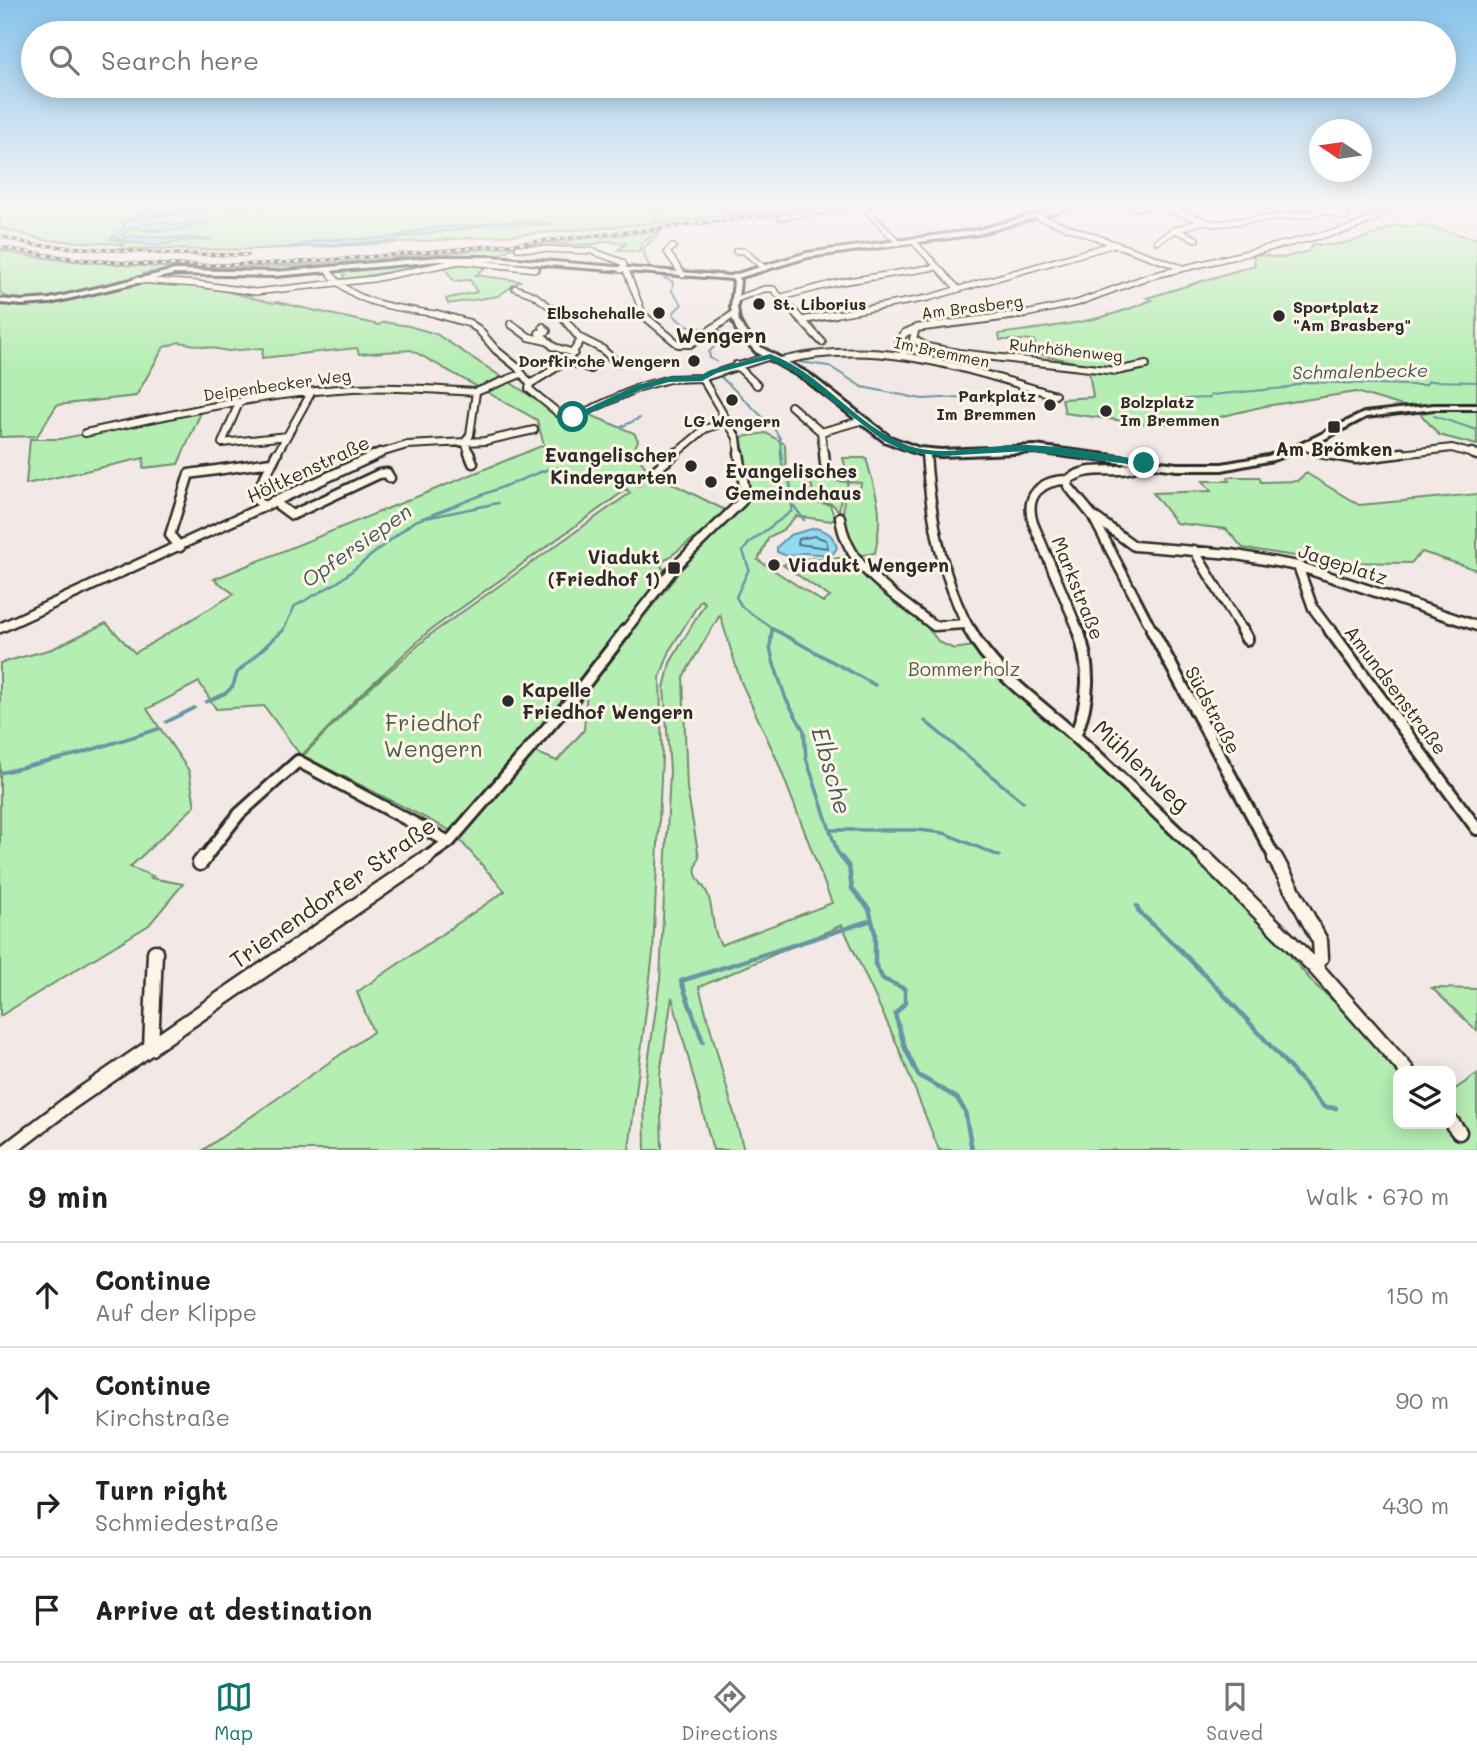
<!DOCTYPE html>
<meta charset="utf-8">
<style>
:root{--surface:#fff;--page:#f2f2f2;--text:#222;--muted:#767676;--line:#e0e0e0;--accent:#0f766e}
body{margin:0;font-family:Mali,sans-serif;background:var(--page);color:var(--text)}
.controls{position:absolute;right:21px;bottom:21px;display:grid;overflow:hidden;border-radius:14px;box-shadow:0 4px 18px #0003}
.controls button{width:63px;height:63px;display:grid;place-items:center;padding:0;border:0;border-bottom:2px solid var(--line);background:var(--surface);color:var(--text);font:35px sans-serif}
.compass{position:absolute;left:1309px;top:119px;width:63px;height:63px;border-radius:50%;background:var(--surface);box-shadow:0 4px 18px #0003;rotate:283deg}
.stop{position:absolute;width:21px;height:21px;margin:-16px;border:5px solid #0f766e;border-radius:50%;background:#fff}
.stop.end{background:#0f766e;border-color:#fff;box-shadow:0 2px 7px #0008}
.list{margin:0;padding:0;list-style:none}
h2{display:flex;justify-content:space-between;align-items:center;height:91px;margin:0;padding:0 28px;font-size:30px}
h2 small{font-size:23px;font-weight:400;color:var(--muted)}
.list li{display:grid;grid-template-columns:46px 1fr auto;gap:21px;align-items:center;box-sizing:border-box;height:105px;padding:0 28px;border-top:2px solid var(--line)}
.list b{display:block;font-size:26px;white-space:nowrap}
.list p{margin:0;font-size:23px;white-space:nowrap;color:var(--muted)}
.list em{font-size:23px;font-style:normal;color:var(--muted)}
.icon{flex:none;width:38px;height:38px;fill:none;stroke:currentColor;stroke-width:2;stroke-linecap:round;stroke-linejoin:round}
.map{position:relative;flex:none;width:1477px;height:1150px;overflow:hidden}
.search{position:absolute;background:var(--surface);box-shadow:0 4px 18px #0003;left:21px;right:21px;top:21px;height:77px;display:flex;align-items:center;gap:18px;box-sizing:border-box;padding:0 24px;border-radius:38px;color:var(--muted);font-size:26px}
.sheet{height:511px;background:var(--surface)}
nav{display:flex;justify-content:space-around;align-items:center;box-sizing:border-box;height:98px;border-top:2px solid var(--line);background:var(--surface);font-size:19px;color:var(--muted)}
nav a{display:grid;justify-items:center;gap:4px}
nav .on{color:var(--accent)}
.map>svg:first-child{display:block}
.green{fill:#b5eeb2;stroke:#708c6e;stroke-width:2;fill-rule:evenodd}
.water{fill:#92daf3;stroke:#6994a3;stroke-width:2}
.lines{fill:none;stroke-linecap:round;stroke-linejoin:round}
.shore{stroke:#54717b;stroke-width:2}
.stream-far3{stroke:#6994a3;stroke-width:2}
.stream-far2{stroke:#6994a3;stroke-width:2.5}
.stream-far1{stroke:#6994a3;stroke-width:3.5}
.stream{stroke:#6994a3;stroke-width:4.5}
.minor-tunnel{stroke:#cac3c1;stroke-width:8;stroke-dasharray:8 4.5;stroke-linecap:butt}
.minor-far4-casing{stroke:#2b2b2b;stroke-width:8}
.minor-far3-casing{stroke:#2b2b2b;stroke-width:10}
.minor-far2-casing{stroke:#2b2b2b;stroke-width:13}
.minor-far1-casing{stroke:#2b2b2b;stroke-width:16}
.minor-casing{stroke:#2b2b2b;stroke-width:19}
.major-casing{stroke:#2b2b2b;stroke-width:6}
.minor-far4{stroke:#fcf5e5;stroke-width:5}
.minor-far3{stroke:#fcf5e5;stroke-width:6}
.minor-far2{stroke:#fcf5e5;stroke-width:8}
.minor-far1{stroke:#fcf5e5;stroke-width:10}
.minor{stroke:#fcf5e5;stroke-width:14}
.major{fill:#fcf5e5;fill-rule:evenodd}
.rail-casing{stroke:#2b2b2b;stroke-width:3.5}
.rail{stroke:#fcf5e5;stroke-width:2;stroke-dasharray:4.5;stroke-linecap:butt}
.route{fill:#0f766e}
.poi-dot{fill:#2b2b2b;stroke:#fcf5e5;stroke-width:2.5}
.labels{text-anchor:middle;stroke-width:6;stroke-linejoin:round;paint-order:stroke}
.far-poi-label{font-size:16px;font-weight:bold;fill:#2b2b2b;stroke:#fcf5e5;text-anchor:start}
.far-street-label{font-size:16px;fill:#2b2b2b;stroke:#fcf5e5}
.far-water-label{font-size:18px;font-style:italic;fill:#45575d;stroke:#fcf5e5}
.poi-label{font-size:19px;font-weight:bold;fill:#2b2b2b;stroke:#fcf5e5;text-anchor:start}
.street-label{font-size:19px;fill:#2b2b2b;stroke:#fcf5e5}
.park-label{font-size:19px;fill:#4e5c4d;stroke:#fcf5e5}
.far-district-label{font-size:21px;font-weight:bold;fill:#2b2b2b;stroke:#fcf5e5}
.water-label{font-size:21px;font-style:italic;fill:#45575d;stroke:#fcf5e5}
.near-park-label{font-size:23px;fill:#4e5c4d;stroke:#fcf5e5}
.near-street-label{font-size:23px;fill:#2b2b2b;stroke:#fcf5e5}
.near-water-label{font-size:24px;font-style:italic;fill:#45575d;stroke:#fcf5e5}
</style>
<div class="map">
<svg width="1477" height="1150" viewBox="0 0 1477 1150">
<rect width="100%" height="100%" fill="#f2e9e6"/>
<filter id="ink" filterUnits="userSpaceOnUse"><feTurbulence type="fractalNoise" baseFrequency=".0143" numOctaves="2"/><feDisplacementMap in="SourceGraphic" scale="14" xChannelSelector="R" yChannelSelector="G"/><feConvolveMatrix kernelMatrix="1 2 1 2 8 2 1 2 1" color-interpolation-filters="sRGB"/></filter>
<g filter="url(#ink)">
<path class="green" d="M0,207h653l4,4 38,-4h106c-179,22 -357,35 -541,42 -47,2 -95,-1 -143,0l7,-5 -80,-4 -44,-12z
M1397,225l17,2 8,-2 55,14v168h-71l-50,-15 -91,14 -75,18h-44l-81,-11 -3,-14 31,-2 -5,-32 -45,-10 -6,-3 -3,-12h-34l-1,-6c57,-8 99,-11 153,-34l-5,-2 108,-33 -2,-11 30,4 26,-7 4,-7c26,5 60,-8 84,-19z
M659,231l-17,12 -3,9 -21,-2 8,-7c-7,2 -15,-2 -17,-2 -4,0 -12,3 -15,3 -32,3 -70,-9 -95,12l-51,-1 -174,17 -82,-3 -48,4 3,3c-30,8 -123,37 -147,17v-43c37,9 73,11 110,14 183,15 367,-17 549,-33z
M458,260l-115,20 2,-8 12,-4z
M491,263l-15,12 44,6 -22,15 -50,8 -2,-5 3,-1 28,-6 -7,-12 -16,1 -11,-15z
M132,282l77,5 64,16 4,-1 102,23 5,-3 25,4 27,8 107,70 16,15 29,-5 46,19 4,7 -4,11 15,21 80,40 -65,49 -3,5 4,4 -84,112 -130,149 -148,-75 56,-58 72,-64 199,-141 -3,-4 -198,142 -72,67 -56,58 -37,-50 -48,3 -17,-27 -52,27 42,62 6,35 -65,61 23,9 -2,2 32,6 -34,41 -149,91v-353l52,-14 54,-26 29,30 99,-59 -20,-15 330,-134 -7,-25 -126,-70 -52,4 -2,-6 -95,10 1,-10 -35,3 -49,-9 -15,5 -28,49 -79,9 -20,31 -37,1v-133c45,6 89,-10 132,-22z
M1453,408l24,1v36l-38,-10 -22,-25z
M202,410l-24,54 -35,4 1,-10 -118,26 4,-45h30z
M766,433l19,11 1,28 3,3 17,3 5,23 19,4 4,11 3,1 -6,4 -35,-5 -12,13 -15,8 -11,23 65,42 7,-5 -47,-32c24,-14 52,1 67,-12l8,16 61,48 20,25 15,7 19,-3 30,36 68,59 187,176 55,66 101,88h-16v53h53v-32l26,-18v76h-538l-43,-108 -54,-117 -143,62 45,163h-31l-41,-153 -12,77 2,76h-17l-1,-59 16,-111 10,-209 -6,-83 6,-25 35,-60 -4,-3 -30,48 -11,29 2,79 -9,197 -24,197h-426l170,-118 -16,-40 148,-101 -47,-53 77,-86 22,9 27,-31 3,-42 87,-109 14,-22 57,-52 4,-7 -7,-61zM720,615l21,67 36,78 55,143 -111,42c-10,-16 -7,-33 -13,-50 -3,-8 -10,-14 -12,-21 -2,-6 1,-11 3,-17l-12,-68 -4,-112z
M843,458h23c11,40 18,52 9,95l-18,3 -14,-28 1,-35 -4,-3 -1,2 2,5 -2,14 -7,-7 -17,-4 -5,-21 38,3 -2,10 13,2 2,-11 -12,-1z
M1306,473l53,32 118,-11v76l-55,-18 -11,11 -78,-1 -90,-14 -17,-19 -50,-6 -23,-30 58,-2 -8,-10h26l-1,-4h31l2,5 36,-1z
M1432,988l45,1v42z"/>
<path class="water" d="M150,207h14l-10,6 2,1 41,-7h6l-8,4 15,1 -61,5 -5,5 1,3 12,-4 17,4 33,-3c-13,9 -60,11 -73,5l-18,12 9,1 -1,-4 88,3 -32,2 -23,5 -47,-7 15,-12 -4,-6 12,-2 20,-10z
M497,221l55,2 -4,2 -50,-1 -97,13 -8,4 -107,7 34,-8 69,-2 41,-10 48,-3z
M815,528c12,3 19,7 22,20l-5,7 -29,-2 -16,3 -10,-4v-5l13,-12z"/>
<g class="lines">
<path class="shore" d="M815,536l11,4 2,8 -30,-4 1,-5z"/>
<path class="stream-far3" d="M653,207l7,3 -6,7 4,7
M1359,207l8,2
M661,231l-18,18c4,20 12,25 30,33l-1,9 10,13 -9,9c8,14 21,14 36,16
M715,330l12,4 -18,18 1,6 7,4
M799,362l30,4 33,21 60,12 40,-2 31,6 36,-1
M718,374l55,53 7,11 1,17
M1161,400l48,-2 2,-3 74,-7 21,-6 102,3h17l4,-4 48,1
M1434,416l43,14
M621,427l19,-9"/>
<path class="stream-far2" d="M553,475l13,-1
M794,506l10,14
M426,518l72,-15
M772,628l5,4
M282,632l13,-26 43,-24 75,-60 133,-52 14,-2 11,8
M772,632v-4l-30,-21 -6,-10 13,-28 -6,-18 7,-9 42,-31v-19l-4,-16 -5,-3 -2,-20"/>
<path class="stream-far1" d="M772,630l-2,17 3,14 13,38 18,32 2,27 31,93 6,9
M775,630l100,55
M206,702l20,-9 7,-7 4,-13 46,-43
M925,721l98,81
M166,722l28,-14
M0,773l78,-19 80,-25
M832,830h86l26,3 55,23"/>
<path class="stream" d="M842,858l7,9 3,22 17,20 6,24v31l8,15 22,10v14l-10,11 10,34 13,27 39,23 8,13 7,39
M1137,906l2,6c68,60 126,127 185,195l12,1
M703,1042l-22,-61 191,-61"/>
<path class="minor-tunnel" d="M636,486l17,-14"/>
<defs>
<path id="minor-far4" d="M863,207l36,36
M1127,207h19
M1162,207l52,17 96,-10 12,-4
M1310,207l36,10
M768,210l8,-3
M781,217l69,-10
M1039,217l143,51
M1175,230l21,9
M913,241l45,48
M1157,241l18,-11 29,-9
M673,247l-6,5 16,23
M518,248l74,3 30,11 2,3 -3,5
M736,251h8l20,17
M328,270c26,39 76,37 118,46
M626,270l18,46
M136,280l61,4 58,8 118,-13 87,-18 76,8
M515,288l19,7 28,21
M782,297l53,-14 101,-16
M734,300l30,-11h9l25,27
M731,316l3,-2
M826,316l102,-18 187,-54
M1016,316l61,-13 70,-26 202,-48 26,-11 14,-10"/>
<path id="minor-far3" d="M437,314l32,9 9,6 18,21 21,17 13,17 -1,5 34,28h11l66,-30 29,-8 33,-1 68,-22
M642,314l36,30h12l44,-30
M796,314l26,28
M804,320l32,-6
M511,324l18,13 17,4
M543,327l4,4 -8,2 15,14 20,6
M916,328l-3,11 14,8 31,6 158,18 30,-6
M580,338l22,11 15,14
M904,355l-5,-15 6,-7 11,-5 110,-14
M567,361l24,8
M781,361c96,-24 182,7 274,34
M736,365l21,20
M702,378l35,60 2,17
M530,384l37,-23 14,-21 -21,-26
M476,392l45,-18
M239,403l-17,40 65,-7 24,-43
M791,406l30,26 3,23
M821,432l39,-11
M85,433c89,-19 178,-40 268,-45 42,-2 82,2 123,4
M465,442l5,-7 6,-43
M465,442l5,13
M1304,446l22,9
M926,452v3
M276,455l11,-19
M374,455l33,-10 78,-4 49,-11
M674,455l31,-26 23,-8
M1393,455l59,-7 24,7"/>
<path id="minor-far2" d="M469,453l4,10
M824,453l1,11
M926,453c4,61 15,125 45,179
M1321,453l35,6 46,-6
M1472,453l5,2
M653,472l23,-19
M1068,480v6l24,29 61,117
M1068,480c-27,0 -44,15 -35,43l46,109
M1068,480c23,-18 52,-2 76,-17
M273,501l19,14 87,-41 8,-1 3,5
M264,506l-10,-8 23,-45
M840,517c6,52 57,79 94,109l31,-2
M1096,518l38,28 97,8 67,12 179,60
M180,547l-10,-12 19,-61 82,-12
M1194,550l49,82
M1298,566l15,42 18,24
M0,628l380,-175
M624,632l50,-64 68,-67 3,-9 -6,-39"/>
<path id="minor-far1" d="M970,630c24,45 70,74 106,107 44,40 87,82 131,123
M1152,630l124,230
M1242,630l5,9
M1330,630l147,199
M1075,736c15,-36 16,-68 3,-106
M203,860l36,-46 59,-53 151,81
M423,860l26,-18 126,-146 51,-66"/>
<path id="minor" d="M1205,858l109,108 93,105
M1275,858l45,83 1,16 -7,9
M200,863l4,-5
M151,1048l4,-96
M1451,1122l8,10
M8,1150l63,-48 355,-244"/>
<path id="major" d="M1063,207h9l-94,27 -170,23 -70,21 2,3 -3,26 2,14 5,9 18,18 47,26 81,63 29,11 22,2 94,-4 142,18h45l46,-8 33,-12 63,-31 70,-8h43v4h-43l-68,8 -59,31 -34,12 -51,10h-45l-142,-18 -94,4 -23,-2 -34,-13 -81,-63 -47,-26 -18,-19 -5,-12 -2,-14 3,-26 -2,-2 -240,-18h-53l-164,15 -100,-2 -125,29 -28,2 -22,-2v-4l22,2 28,-2 125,-29 100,2 164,-15h53l238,19 77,-23 171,-23z"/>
</defs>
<use href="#minor-far4" class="minor-far4-casing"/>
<use href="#minor-far3" class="minor-far3-casing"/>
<use href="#minor-far2" class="minor-far2-casing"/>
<use href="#minor-far1" class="minor-far1-casing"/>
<use href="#minor" class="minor-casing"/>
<use href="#major" class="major-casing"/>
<use href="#minor-far4" class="minor-far4"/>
<use href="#minor-far3" class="minor-far3"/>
<use href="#minor-far2" class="minor-far2"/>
<use href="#minor-far1" class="minor-far1"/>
<use href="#minor" class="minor"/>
<use href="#major" class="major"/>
<defs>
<path id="rail" d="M0,236l34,9
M35,245l140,9 73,1
M0,247c152,30 285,17 438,4 132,-12 264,-27 395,-44"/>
</defs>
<use href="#rail" class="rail-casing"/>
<use href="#rail" class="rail"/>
</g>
</g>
<linearGradient id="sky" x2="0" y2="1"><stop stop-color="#85c3ec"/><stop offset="0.56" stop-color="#f9f5f4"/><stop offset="1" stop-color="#f9f5f4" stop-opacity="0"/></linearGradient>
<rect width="1477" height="368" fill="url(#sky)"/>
<path class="route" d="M770,354c53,19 86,73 139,92 37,12 80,-2 118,-1 39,1 79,10 117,15l5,3 -5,3 -117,-15 -85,5 -37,-5 -21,-10 -88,-68 -27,-14 -52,14 -15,8 -33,1 -26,7 -66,30 -8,-2 68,-32 32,-8 31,-1 11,-6z"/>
<g class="poi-dot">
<circle cx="759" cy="304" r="7"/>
<circle cx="659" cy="313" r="7"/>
<circle cx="1279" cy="316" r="7"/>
<circle cx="694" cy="361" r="7"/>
<circle cx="732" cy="400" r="7"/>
<circle cx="1050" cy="405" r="7"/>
<circle cx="1106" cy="411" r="7"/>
<rect x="1327" y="420" width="14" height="14" rx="3.5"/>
<circle cx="691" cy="466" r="7"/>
<circle cx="711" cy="482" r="7"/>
<circle cx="774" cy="565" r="7"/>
<rect x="667" y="561" width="14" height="14" rx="3.5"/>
<circle cx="508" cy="701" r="7"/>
</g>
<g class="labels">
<g class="far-poi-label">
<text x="773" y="310">St. Liborius</text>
<text x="1293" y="313">Sportplatz<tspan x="1293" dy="18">"Am Brasberg"</tspan></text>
<text x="645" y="319" text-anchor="end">Elbschehalle</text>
<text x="680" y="367" text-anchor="end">Dorfkirche Wengern</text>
<text x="1036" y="402" text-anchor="end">Parkplatz<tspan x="1036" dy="18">Im Bremmen</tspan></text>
<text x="1120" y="408">Bolzplatz<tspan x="1120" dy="18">Im Bremmen</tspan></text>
<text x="732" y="427" text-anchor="middle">LG Wengern</text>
</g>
<g class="far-street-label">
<text transform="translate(972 307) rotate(-7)" y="6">Am Brasberg</text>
<text transform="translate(1066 350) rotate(6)" y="6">Ruhrhöhenweg</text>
<text transform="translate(942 352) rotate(12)" y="6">Im Bremmen</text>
<text transform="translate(277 385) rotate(-8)" y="6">Deipenbecker Weg</text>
</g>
<g class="far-water-label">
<text transform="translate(1360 372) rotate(-1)" y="6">Schmalenbecke</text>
</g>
<g class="poi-label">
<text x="1334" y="456" text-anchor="middle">Am Brömken</text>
<text x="677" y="462" text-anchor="end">Evangelischer<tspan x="677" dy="22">Kindergarten</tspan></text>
<text x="725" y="478">Evangelisches<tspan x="725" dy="22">Gemeindehaus</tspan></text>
<text x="660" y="564" text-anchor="end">Viadukt<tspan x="660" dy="22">(Friedhof 1)</tspan></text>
<text x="788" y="572">Viadukt Wengern</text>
<text x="522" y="697">Kapelle<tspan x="522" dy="22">Friedhof Wengern</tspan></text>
</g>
<g class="street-label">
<text transform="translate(308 469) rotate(-25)" y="7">Höltkenstraße</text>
<text transform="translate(1343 564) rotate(18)" y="7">Jageplatz</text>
<text transform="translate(1078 588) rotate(68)" y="7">Markstraße</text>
<text transform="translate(1396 690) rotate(53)" y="7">Amundsenstraße</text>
<text transform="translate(1213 710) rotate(62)" y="7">Südstraße</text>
</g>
<g class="park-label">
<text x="964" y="676">Bommerholz</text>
</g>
<g class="far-district-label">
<text x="721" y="343">Wengern</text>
</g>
<g class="water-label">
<text transform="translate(357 546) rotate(-35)" y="7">Opfersiepen</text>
</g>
<g class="near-park-label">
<text x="433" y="731">Friedhof<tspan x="433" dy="26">Wengern</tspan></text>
</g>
<g class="near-street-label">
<text transform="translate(1141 766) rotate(43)" y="8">Mühlenweg</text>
<text transform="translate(333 893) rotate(-35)" y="8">Trienendorfer Straße</text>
</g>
<g class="near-water-label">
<text transform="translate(831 771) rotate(74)" y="8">Elbsche</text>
</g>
</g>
</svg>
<div class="controls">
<button><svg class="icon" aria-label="layers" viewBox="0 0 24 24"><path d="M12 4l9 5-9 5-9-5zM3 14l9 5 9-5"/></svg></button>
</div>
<svg class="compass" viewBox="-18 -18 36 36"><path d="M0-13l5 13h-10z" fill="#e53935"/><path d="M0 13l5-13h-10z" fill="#767676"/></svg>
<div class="stop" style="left:573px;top:417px"></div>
<div class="stop end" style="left:1144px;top:463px"></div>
<div class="search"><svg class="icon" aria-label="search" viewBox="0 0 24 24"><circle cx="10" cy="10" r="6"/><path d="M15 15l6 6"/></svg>Search here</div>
</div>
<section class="sheet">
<h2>9 min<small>Walk · 670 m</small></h2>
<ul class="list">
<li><svg class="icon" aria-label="ahead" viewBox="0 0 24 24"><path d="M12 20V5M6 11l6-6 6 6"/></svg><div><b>Continue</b><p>Auf der Klippe</p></div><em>150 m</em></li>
<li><svg class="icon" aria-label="ahead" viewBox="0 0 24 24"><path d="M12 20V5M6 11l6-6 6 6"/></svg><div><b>Continue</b><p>Kirchstraße</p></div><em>90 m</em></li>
<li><svg class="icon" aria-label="right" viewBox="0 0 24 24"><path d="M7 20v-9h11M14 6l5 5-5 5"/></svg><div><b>Turn right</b><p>Schmiedestraße</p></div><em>430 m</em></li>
<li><svg class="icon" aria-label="arrive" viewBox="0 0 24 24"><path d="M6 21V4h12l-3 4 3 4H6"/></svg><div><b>Arrive at destination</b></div></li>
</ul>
</section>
<nav>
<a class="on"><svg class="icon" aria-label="map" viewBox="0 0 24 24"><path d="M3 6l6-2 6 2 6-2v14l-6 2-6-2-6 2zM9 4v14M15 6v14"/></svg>Map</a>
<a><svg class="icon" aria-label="directions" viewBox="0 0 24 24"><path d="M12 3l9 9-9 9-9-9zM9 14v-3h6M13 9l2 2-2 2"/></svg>Directions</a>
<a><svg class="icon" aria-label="saved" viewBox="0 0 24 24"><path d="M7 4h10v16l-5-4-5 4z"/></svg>Saved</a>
</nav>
